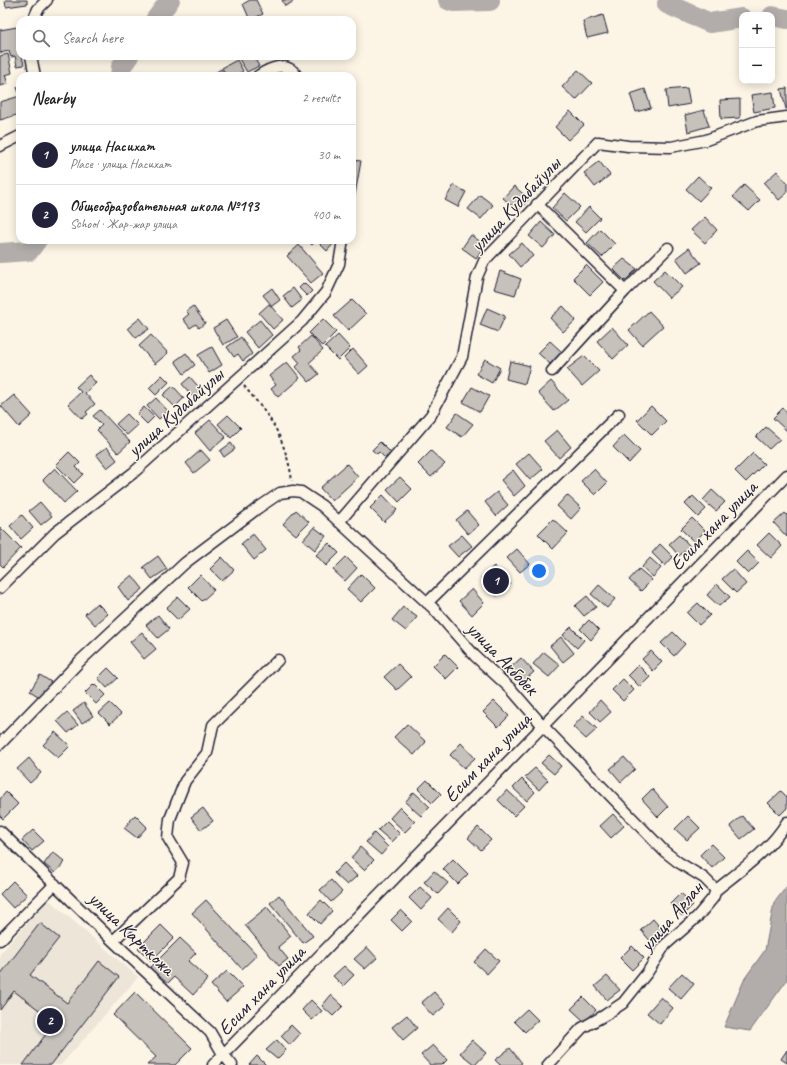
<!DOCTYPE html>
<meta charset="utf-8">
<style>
:root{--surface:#fff;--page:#f2f2f2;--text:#222;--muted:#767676;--line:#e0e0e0;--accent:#22223b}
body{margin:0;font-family:Caveat,sans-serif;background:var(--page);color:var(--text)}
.controls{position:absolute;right:12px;top:12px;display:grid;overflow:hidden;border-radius:8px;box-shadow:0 2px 10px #0003}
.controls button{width:36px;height:36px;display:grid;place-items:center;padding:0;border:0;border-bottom:1px solid var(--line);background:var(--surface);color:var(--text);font:20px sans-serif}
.you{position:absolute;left:539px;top:571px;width:14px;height:14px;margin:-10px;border:3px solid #fff;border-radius:50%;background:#1a73e8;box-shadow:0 0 0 6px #1a73e833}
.badge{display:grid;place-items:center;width:26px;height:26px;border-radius:50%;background:var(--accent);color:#fff;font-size:13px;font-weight:700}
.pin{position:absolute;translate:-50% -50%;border:2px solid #fff;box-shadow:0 1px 4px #0006}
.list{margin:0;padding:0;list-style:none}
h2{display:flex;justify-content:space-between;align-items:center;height:52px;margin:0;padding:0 16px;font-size:17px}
h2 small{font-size:13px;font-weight:400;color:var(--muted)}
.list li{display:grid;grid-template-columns:26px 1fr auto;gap:12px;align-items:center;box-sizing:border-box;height:60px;padding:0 16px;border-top:1px solid var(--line)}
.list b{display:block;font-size:15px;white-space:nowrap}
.list p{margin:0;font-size:13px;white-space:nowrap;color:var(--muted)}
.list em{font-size:13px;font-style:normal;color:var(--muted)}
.icon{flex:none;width:22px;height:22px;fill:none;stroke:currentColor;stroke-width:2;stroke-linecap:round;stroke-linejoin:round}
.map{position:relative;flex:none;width:787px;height:1065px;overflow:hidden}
.search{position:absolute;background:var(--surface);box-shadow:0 2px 10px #0003;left:16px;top:16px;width:340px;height:44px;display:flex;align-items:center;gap:10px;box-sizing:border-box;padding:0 14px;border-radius:12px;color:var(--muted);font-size:15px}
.panel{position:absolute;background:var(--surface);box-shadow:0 2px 10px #0003;left:16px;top:72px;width:340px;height:172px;border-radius:12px}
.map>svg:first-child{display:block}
.built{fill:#ece5d8}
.water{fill:#b2adab;stroke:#78757e}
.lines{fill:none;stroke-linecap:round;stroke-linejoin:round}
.river{stroke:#b2adab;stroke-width:20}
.building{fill:#c6c1bb;stroke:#22223b}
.street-casing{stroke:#22223b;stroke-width:13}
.path{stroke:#22223b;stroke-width:2;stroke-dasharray:3 3;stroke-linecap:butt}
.street{stroke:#fcf5e5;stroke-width:10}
.labels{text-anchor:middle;stroke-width:3;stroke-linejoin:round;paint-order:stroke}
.street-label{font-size:20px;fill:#22223b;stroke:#fcf5e5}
</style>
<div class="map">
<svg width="787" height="1065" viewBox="0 0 787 1065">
<rect width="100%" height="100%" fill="#fcf5e5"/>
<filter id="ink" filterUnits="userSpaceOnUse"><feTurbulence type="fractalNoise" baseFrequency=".025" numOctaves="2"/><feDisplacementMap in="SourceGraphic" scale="8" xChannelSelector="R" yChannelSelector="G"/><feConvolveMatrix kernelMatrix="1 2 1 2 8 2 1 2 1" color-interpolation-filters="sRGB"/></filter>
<g filter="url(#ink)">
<path class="built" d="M48,899l90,78 -77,88h-61v-111z"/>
<path class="water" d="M787,886v94l-37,51 -26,-4 21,-49 20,-28 9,-47z"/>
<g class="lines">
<path class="river" d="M448,0l5,2 37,-1v-1
M668,0l-1,4 43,19 32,-5
M772,16l15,3
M155,20l15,-20
M120,76l1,-9 8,-11
M0,253l29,-2 8,-11"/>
</g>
<path class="building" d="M5,0h22v4l-21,3z
M250,0h6l7,14 -13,6 -7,-16z
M282,0h9l2,2 -8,4z
M603,15l5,18 -21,5 -4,-17z
M17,27l3,17v12h2l2,9 -7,1 -2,-10 -4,1 -2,-6 -9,2v-23z
M8,54l4,19 -7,2 3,9 -8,2v-30z
M245,56h8l6,10 -12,6 -8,-13z
M237,60l6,11 -8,5h-8l-5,-8z
M221,69l4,7h-15z
M578,70l14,13 -16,17 -14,-13z
M20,86v28l-20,6v-18l20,-6 -3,-9z
M687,88l3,16 -22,4 -2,-18z
M787,88v21h-1l-5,-20z
M645,89l6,19 -15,4 -6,-18z
M773,92l2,16 -21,4 -3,-17z
M740,99v19l-19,1 -1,-19z
M704,110l5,16 -21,6 -3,-17z
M570,111l14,14 -16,15 -13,-13z
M353,160l8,1 -6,34 -2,-1 -1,4z
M599,161l11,14 -15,12 -11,-14z
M777,171l10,12v10l-8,7 -15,-17z
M698,176l13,12 -12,13 -13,-12z
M454,185l12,7 -8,15 -13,-7z
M744,185l16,15 -11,11 -16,-14z
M514,186l15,13 -11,12 -15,-13z
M565,193l15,14 -14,14 -14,-13z
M480,195l13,10 -12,14 -13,-10z
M589,207l11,11 -14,14 -11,-10z
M705,217l12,13 -12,13 -14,-13z
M541,222l14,13 -12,13 -14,-12z
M600,229l15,15 -13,13 -15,-14z
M471,235l14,10 -9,13 -14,-10z
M307,240h26l2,2 -8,9 -11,-11 -4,5z
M522,243l11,13 -13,11 -11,-13z
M299,245l24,28 -12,10 -24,-27z
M689,248l12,15 -14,10 -11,-15z
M624,259l13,10 -12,12 -12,-12z
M586,265l17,17 -13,13 -17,-17z
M665,270l17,17 -13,11 -16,-17z
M500,271l21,8 -6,16 -21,-6z
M304,283l8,8 -5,5 -8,-8z
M272,288l8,12 -8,6 -9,-11z
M293,288l9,12 -10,8 -9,-12z
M352,300l14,14 -18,17 -14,-15z
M269,304l14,16 -10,9 -14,-16z
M193,306l12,17 -6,5 -3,-4 -6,4 -7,-9 6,-5 -3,-3z
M563,306l13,14 -13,12 -13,-14z
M487,308l18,8 -7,16 -18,-7z
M649,311l14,15 -21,19 -13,-15z
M140,318l9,11 -13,9 -8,-10z
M323,319l13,13 -14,14 -13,-13z
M226,320l11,17 -14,8 -10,-17z
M260,320l12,15 -14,13 -13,-16z
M612,327l16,18 -15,14 -16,-18z
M151,335l17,18 -13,11 -16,-18z
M338,335l12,13 -12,12 -13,-13z
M311,336l12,14 -14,13 10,11 -10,8 -13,-15 4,-4 -6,-7 7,-6 -2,-3z
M241,337l11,17 -9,7 -5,-7 -4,3 -7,-10z
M550,341l12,11 -12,12 -12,-11z
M212,347l10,18 -13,8 -11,-18z
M353,349l15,17 -9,8 -15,-16z
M186,353l9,12 -11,9 -9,-13z
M584,356l15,15 -17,15 -15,-17z
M485,359l15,9 -8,15 -16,-9z
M510,361l20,5 -5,18 -19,-5z
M287,362l13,16 -22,19 -7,-8 5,-4 -7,-9z
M89,375l7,8 -11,10 10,11 -9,8 2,2 -6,5 -14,-15 13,-12 -5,-5z
M162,375l7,7 -13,13 -7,-7z
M190,377l13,15 -8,7 -13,-15z
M551,381l17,19 -14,11 -16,-18z
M173,386l11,12 -9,9 -12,-12z
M472,387l17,9 -9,16 -17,-10z
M14,395l18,20 -13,12 -18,-21z
M156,398l12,13 -9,8 -12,-13z
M651,406l15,15 -14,14 -15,-15z
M144,407l10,10 -7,7 -10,-10z
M783,408l4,5v18l-14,-13z
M100,410l30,32 -12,11 -21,-23 5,-5 -9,-9z
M457,413l16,11 -11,13 -15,-10z
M127,414l11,11 -11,10 -11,-11z
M228,415l13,13 -10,10 -13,-14z
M210,420l16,17 -16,14 -15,-18z
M766,427l14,12 -11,10 -13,-12z
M557,430l14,17 -12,11 -15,-17z
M624,435l16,16 -11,12 -16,-16z
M380,442l11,11 -6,5 -6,-6 -2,2 -5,-4z
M231,443l4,6 -11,8 -4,-6z
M107,447l10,13 -10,8 -11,-14z
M201,450l9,10 -16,13 -8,-10z
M431,451l14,13 -14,13 -13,-13z
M69,452l11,11 -4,4 7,7 -9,9 -18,-18z
M529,453l14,16 -13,11 -14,-16z
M753,453l11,11 -18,18 -11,-11z
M347,464l11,13 -26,24 -12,-13z
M55,468l22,23 -13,12 -21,-23z
M594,469l13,14 -12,12 -14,-14z
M513,470l12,16 -11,10 -13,-16z
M400,477l12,12 -13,13 -12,-13z
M712,490l13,12 -9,9 -13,-11z
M497,492l11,13 -12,11 -11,-14z
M383,495l14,15 -13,12 -14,-14z
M567,495l14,13 -10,11 -14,-13z
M693,496l13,13 -8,8 -13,-13z
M40,502l12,14 -11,9 -12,-14z
M296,510l13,12 -13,13 -13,-11z
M467,511l12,14 -11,9 -12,-14z
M785,513l2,2v22l-13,-14z
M22,515l11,13 -12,11 -11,-13z
M692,518l13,13 -11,11 -13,-13z
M553,519l15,14 -15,16 -15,-15z
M0,527l21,21 -18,19 -3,-3z
M314,527l12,9 -11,14 -12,-10z
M769,533l13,13 -11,12 -14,-13z
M253,534l13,16 -12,10 -13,-16z
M462,535l10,11 -14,11 -10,-11z
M679,535l11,11 -11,10 -10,-12z
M329,543l10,10 -13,13 -10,-11z
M660,544l13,13 -8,9 -13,-13z
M517,549l13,15 -10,8 -13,-14z
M747,551l12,12 -11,11 -12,-12z
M158,556l9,13 -15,10 -9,-12z
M222,557l12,13 -12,11 -12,-12z
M346,557l11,11 -12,13 -12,-11z
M650,558l11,10 -8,9 -11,-10z
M494,566l17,18 -14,12 -16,-18z
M639,569l13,11 -11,11 -12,-11z
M733,569l13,15 -10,9 -14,-14z
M361,574l14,14 -14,14 -14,-13z
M132,575l11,14 -15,12 -10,-14z
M200,575l14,15 -12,11 -14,-14z
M717,584l13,13 -11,9 -12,-11z
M599,585l16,14 -8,9 -16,-14z
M472,589l12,14 -12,12 -13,-14z
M587,596l9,11 -12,9 -9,-10z
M178,597l12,12 -12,11 -12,-12z
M97,603l11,11 -13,11 -10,-11z
M698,603l12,12 -11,10 -12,-12z
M403,607l14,10 -11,14 -14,-11z
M158,615l11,14 -11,9 -12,-13z
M589,620l10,10 -8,10 -11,-11z
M571,627l13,13 -7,8 -14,-13z
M142,632l14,17 -12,10 -14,-17z
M673,632l12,12 -11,12 -13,-13z
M561,637l13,16 -11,9 -13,-16z
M651,651l11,11 -9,9 -11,-12z
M544,652l16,13 -11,12 -16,-13z
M445,654l13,13 -12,12 -13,-13z
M521,658l13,14 -12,10 -13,-13z
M398,664l13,13 -14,13 -13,-13z
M638,665l12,12 -10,10 -12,-12z
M108,668l10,10 -11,10 -9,-10z
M40,675l11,7 -10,16 -11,-7z
M623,679l11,11 -11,11 -11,-11z
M94,684l11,11 -9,9 -11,-11z
M600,700l11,12 -11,10 -10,-10z
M494,701l15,15 -11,11 -15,-15z
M84,703l9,13 -11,7 -9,-12z
M110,703l11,11 -11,10 -11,-11z
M67,712l11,13 -10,8 -11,-12z
M583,716l14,13 -11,10 -13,-12z
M407,724l19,18 -12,13 -20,-18z
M55,732l15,14 -12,12 -15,-13z
M461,743l14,15 -11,10 -14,-13z
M549,755l12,11 -7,8 -13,-11z
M624,757l11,12 -14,13 -11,-13z
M29,758l12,15 -11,10 -13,-14z
M535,768l13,12 -9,10 -14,-13z
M522,779l13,13 -8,9 -14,-13z
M427,780l14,14 -9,9 -14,-14z
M652,789l16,18 -10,10 -16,-18z
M507,790l17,16 -10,10 -16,-16z
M781,791l6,6v11l-7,7 -12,-12z
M6,792l12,12 -15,15 -3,-3v-17z
M414,792l16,15 -9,9 -16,-14z
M400,807l15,15 -10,10 -15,-14z
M203,808l10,13 -12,9 -10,-13z
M613,814l11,12 -13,12 -11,-12z
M135,815l12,12 -10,11 -13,-10z
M688,816l12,12 -13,12 -12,-11z
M742,816l12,13 -13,10 -11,-13z
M387,821l13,13 -8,8 -14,-12z
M478,827l13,13 -10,10 -13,-12z
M33,830l11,11 -12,10 -10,-11z
M374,833l14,14 -7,8 -15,-13z
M711,844l13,13 -12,11 -12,-13z
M360,847l14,13 -10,10 -13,-12z
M53,852l12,10 -10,11 -11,-9z
M453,859l15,15 -10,10 -15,-15z
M344,863l13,13 -10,9 -13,-12z
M434,871l14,12 -10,11 -14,-12z
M331,880l11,12 -11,10 -11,-12z
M13,881l14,14 -14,13 -13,-14z
M420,887l12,11 -11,12 -12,-12z
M681,893l12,12 -11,11 -12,-12z
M279,895l34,41 -10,7 -33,-40z
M206,900l51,55 -15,14 -50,-56z
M321,900l11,11 -12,13 -11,-11z
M267,907l24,29 -13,11 10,12 -9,7 -34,-41z
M448,908l13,13 -9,11 -14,-13z
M401,910l11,11 -10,10 -11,-11z
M653,919l11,13 -12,11 -11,-13z
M40,923l19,15 -29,37 37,28 32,-42 20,16 -68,88h-28l32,-43 -41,-31 -14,19v-35z
M161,925l13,13 -23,23 -13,-13z
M180,938l16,15 -8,8 20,18 -15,16 -19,-18 -7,7 -17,-16z
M632,946l12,12 -12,12 -12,-12z
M367,947l10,11 -12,11 -11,-10z
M486,949l13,12 -12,13 -13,-12z
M344,966l10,9 -11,11 -10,-10z
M227,971l16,16 -17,15 -15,-17z
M682,973l12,11 -13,15 -13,-11z
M607,976l13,14 -13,10 -12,-14z
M135,992l57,56 -17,17h-28l9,-8 -43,-42z
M434,992l12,13 -13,11 -12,-13z
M331,995l12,11 -10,10 -11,-10z
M583,997l13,13 -11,12 -14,-13z
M661,997l12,11 -13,16 -13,-11z
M311,1000l11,11 -10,9 -10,-10z
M527,1009l11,11 -13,12 -11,-11z
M407,1015l10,13 -14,12 -11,-13z
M291,1025l9,9 -10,11 -9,-9z
M277,1040l9,10 -9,9 -11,-9z
M472,1040l14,13 -11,12 -15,-12z
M433,1045l14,15 -5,5h-12l-9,-10z
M510,1048l12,15 -3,2h-19l-5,-5z
M787,1050v13l-6,-4z
M257,1056l9,9h-17z"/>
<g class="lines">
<defs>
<path id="street" d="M33,20l5,-11 9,-9
M31,56l4,20
M258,76c12,-8 29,-16 39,0
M0,146l20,-10
M537,204l88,87 -73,80
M625,291l43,-43
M339,522l92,-107 31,-58 15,-80 7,-16 114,-119 30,4 43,1 35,-7 51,-19 30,-4
M0,588l55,-55 78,-60 169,-152 24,-29 13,-28 4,-24
M427,603l192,-189
M0,744l81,-84 104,-97 73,-55 22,-15 13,-2 8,1 21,14 111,102 42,48 36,33 32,37 121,125 14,11 26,16 12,12
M0,831l113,110 97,91 13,22 9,11
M0,940l55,-56
M113,941l66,-63 4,-15 -15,-25 2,-19 15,-38 22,-28 6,-28 65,-65
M213,1065l574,-590
M548,1065l34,-37 23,-13 18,-12 24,-30 18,-28 32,-28 16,-19 3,-8c25,-20 54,-40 71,-68"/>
</defs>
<use href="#street" class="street-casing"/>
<path class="path" d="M244,386c10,12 21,25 29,38 9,15 17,39 19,57"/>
<use href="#street" class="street"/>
</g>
</g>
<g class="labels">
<g class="street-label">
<text transform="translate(515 204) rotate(-47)" y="7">улица Кудабайулы</text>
<text transform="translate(175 412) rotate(-42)" y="7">улица Кудабайулы</text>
<text transform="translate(713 525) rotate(-46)" y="7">Есим хана улица</text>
<text transform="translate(503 658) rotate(46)" y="7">улица Акбобек</text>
<text transform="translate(487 757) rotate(-46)" y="7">Есим хана улица</text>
<text transform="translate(671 916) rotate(-49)" y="7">улица Арлан</text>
<text transform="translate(132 933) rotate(44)" y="7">улица Карткожа</text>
<text transform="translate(261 990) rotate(-46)" y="7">Есим хана улица</text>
</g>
</g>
</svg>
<div class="controls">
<button>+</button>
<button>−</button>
</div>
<div class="you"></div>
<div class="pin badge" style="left:496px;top:581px">1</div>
<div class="pin badge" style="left:50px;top:1021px">2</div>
<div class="search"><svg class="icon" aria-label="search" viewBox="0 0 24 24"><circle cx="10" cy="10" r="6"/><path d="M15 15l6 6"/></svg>Search here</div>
<section class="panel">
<h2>Nearby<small>2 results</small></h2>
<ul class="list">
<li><span class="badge">1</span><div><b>улица Насихат</b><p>Place · улица Насихат</p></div><em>30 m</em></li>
<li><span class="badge">2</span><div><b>Общеобразовательная школа №193</b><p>School · Жар-жар улица</p></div><em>400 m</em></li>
</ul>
</section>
</div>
